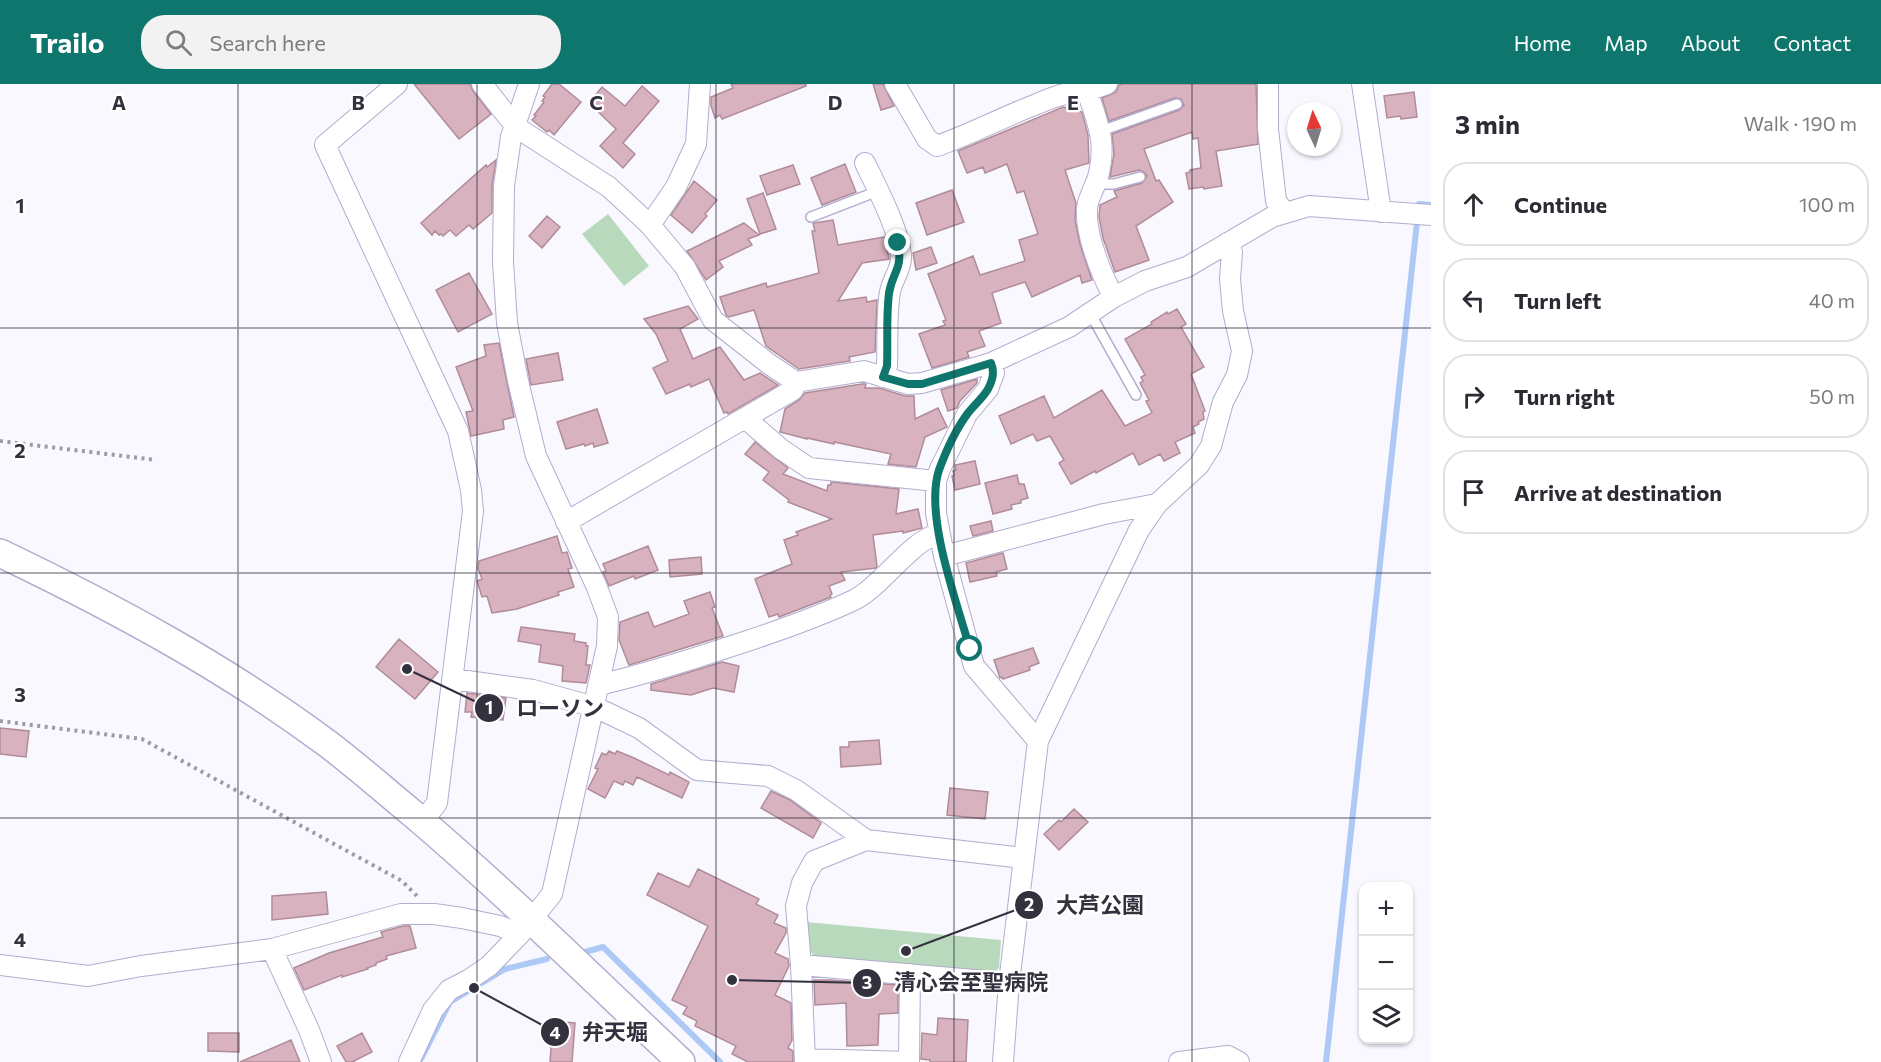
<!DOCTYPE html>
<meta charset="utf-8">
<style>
:root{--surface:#fff;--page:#f2f2f3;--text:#2b2b33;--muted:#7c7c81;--line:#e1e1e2;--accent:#0f766e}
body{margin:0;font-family:Commissioner,"Noto Sans JP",sans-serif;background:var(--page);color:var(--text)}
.controls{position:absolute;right:18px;bottom:18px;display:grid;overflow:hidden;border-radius:12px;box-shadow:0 2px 4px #0004}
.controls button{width:54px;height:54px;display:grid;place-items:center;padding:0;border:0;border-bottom:2px solid var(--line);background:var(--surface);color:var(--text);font:30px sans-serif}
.compass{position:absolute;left:1287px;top:18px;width:54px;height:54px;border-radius:50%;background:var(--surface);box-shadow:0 2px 4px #0004;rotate:356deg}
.stop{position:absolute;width:18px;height:18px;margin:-14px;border:4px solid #0f766e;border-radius:50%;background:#fff}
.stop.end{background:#0f766e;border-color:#fff;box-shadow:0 2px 6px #0008}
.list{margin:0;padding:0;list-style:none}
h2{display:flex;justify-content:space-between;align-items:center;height:78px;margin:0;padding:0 24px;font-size:26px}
h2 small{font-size:20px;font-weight:400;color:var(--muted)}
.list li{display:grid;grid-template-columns:39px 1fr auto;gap:18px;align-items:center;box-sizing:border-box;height:84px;margin:0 12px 12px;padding:0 12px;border:2px solid var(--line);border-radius:24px}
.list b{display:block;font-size:22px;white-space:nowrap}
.list em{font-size:20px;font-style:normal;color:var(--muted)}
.icon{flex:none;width:33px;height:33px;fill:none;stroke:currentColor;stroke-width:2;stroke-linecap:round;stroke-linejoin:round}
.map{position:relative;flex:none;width:1431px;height:978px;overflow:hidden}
header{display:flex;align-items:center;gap:36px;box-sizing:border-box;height:84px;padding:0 30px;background:var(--accent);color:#fff}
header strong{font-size:28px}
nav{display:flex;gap:33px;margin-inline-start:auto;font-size:21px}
.search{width:420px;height:54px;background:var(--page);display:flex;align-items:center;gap:15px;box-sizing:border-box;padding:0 21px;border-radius:24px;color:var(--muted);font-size:22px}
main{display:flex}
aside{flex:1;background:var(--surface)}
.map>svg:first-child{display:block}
.green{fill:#b9d9bd}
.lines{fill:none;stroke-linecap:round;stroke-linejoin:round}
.stream{stroke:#adc9f5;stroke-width:6}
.building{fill:#d9b2bf;stroke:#b08b98;stroke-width:1.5}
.lane-casing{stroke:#b2acce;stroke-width:12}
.street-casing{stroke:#b2acce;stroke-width:22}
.secondary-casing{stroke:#b2acce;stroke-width:30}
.path{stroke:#9c9aa4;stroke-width:4;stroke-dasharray:3 4.5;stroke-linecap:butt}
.lane{stroke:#fff;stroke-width:9}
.street{stroke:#fff;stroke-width:20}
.secondary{stroke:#fff;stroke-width:27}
.route{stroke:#0f766e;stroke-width:8}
.grid{fill:none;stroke:#33313e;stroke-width:1.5;stroke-opacity:0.55}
.grid-label{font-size:20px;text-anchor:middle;font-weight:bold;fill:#33313e;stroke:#fff;stroke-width:4.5;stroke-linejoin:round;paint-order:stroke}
.leader{fill:none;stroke:#33313e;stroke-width:2}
.callout-dot{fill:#33313e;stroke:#fff;stroke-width:2}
.mark-label{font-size:18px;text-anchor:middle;font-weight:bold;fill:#fff}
.callout-label{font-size:22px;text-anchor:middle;font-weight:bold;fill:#33313e;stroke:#fff;stroke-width:4.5;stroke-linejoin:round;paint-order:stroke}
</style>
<header>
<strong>Trailo</strong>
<div class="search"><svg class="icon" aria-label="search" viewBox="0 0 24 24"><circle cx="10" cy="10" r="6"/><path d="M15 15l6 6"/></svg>Search here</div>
<nav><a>Home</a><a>Map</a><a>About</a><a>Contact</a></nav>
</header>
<main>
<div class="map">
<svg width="1431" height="978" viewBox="0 0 1431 978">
<rect width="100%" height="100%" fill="#f9f8ff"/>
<path class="green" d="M608,130l41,52 -25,20 -42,-52z
M806,838l195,18 -2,28 -7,6 -176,-16 -11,-13z"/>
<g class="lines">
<path class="stream" d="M1419,120l12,1
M585,868l18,-5 117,115
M421,975l29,-57 55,-33 42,-10
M1326,978l91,-840"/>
</g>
<path class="building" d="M414,0h56l3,7 18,23 -32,25z
M552,0h7l22,18 -27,33 -5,-5 -2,2 -15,-12 4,-4 -2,-1 10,-13 -2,-1 3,-4 -2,-1z
M731,0h75v2l-84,33 -2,-4 -5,3 -4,-12v-9l22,-9z
M873,0h10l11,22 -13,4z
M1123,0h133l2,60 -42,7 6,35 -18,3 -1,-2 -14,2 -3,-16 4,-1v-2l11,-2 -3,-30 -5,1 -1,-7 -48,17 12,32 3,-1 14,22 -37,24 13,34 -34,12 -12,-34 -4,-21 1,-12 17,-8 -3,-6 28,-8 5,-7 -3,-4 -5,-2 -29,7 4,-23 -2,-20 67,-24 5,-5 -3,-6 -6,-1 -66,23 -7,-23 14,-6 3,-7z
M642,2l17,15 -36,42 12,11 -12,14 -23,-22 16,-17 -27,-26 13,-16 23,19z
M1414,8l3,25 -16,2 -1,-3 -13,2 -3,-22z
M1063,23l19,5 6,23 1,28 -24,7 11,33 -1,17 5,24 12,36 -10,3 -2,-8 -48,22 -7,-15 -33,11 9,30 -22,8 6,15 -18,6 2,5 -37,11 -13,-34 26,-9 -2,-4 3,-1 -18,-46 45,-18 7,19 45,-14 -6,-21 19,-6 -14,-43 -7,2 -10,-29 -22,9 -2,-6 -16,6 -9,-22z
M496,76l-4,26v27l-19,16 -4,-4 -13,11 -6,-6 -7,6 -2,-2 -2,1 -4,-4 -3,4 -11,-12 65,-58 1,2z
M845,80l11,28 -34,13 -11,-27z
M793,81l7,19 -33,11 -7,-19z
M694,97l23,19 -12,14 2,2 -15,17 -21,-18z
M952,106l12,32 -37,13 -11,-32z
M763,109l13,36 -16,5 -13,-35z
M547,132l13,11 -18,21 -13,-12z
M833,136l5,25 47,-8v2l4,20 -27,4 -24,38 28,-4 1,5 10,-2 -2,52 -26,5 1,4 -51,8 -33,-23 -12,-36 -25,7 -3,-2 -6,-18 46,-14 1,4 52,-14 -7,-42h3l-2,-8z
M744,139l15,12 -11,4 4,6 -33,16 4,6 -17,13 -19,-29z
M931,163l6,16 -21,7 -3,-17z
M469,189l23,41 -34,18 -22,-42z
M688,222l10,13 -18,10 13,30 27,-12 24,33 16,-7 18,12 -50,29 -1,-2 -3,1 -15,-34 -18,8 -1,-3 -24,10 -13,-26 15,-7 -12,-27 -12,-15z
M1177,225l9,15 -5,3 23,40 -13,7 14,37 -2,1 1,7 -6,3 1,2 -6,3 2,6 -20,9 5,11 -16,8 -4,-7 -21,11 -6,-12 -37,20 -1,-2 -24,13 -12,-21 5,-3 -14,-24 -13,5 -4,-7 -22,10 -12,-28 45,-20 10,22 48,-28 23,36 27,-13 -6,-12 3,-1 -9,-17 3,-2 -2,-4 4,-2 -20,-36 27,-15 -1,-2 16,-10 1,2z
M499,259l15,74 -11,3 1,9 -33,7 -5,-24 7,-1 -17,-44 30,-11 -2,-11z
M558,269l5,27 -32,5 -5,-26z
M977,295v4l-17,18 -3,7 -9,3 -7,-21z
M862,300h4l-1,4h14l26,8h9l1,23 23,-11 9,19 -22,10 -9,30 -28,-3 3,-10 -57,-12v2l-27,-6v1l-27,-7 5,-23 14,-9 6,-7z
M597,325l11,34 -14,4 -1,-4 -8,3 -1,-2 -18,5 -9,-27z
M755,358l33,26 -5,6 44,17 1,-6h3v-3l68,7 -3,25 22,-5 4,19 -19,5v-2l-30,4 4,31 -1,2 -35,4 4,8 -16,6 3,8 -2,1 1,2 -52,20 -1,-3 -9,3 -14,-38 37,-15 -8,-24 14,-5 -2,-3 36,-13 -44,-17 1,-2 -26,-20 6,-8 -24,-18z
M975,377l5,23 -25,6 -3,-14 2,-1 -1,-4 3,-1 -1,-5z
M1017,391l2,9h5l4,14 -7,2v3l-10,2 1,4 -19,5 -8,-31z
M991,437l2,10 -20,5 -3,-10z
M557,452l5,17 5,-1 5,16 -4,1 6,18 -16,5 1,3 -42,14 -25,4 -5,-17 -5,1 -5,-16 5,-2 -4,-11 1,-7z
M648,462l10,24 -23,9 -1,-3 -25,10 -6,-14 3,-1 -3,-7z
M1003,469l4,16 -11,3 1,4 -27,6 -4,-19z
M701,473l1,17 -32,3 -1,-17z
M710,508l5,15 -3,1 11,28 -94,29 -10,-25 1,-18 28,-10 6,15 35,-13 -5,-13z
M521,543l54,7 -1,7 12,2v3h2l-2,19h4l-4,18 -24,-2 1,-15 -24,-4 2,-17 -23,-4z
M399,555l39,33 -23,27 -39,-32z
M1033,564l6,15 -10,4 1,3 -27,9 -1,-2 -2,1 -6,-18z
M722,578l17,4 -5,26 -21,-4 -22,7 -40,-5v-6z
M467,609l39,5 -3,22 -32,-3 1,-5h-7z
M0,644l29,3 -3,26 -26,-3z
M879,656l2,24 -40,3 -1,-20h9v-5z
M609,667l6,3 2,-3 17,7 35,17 1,-3 19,10 -7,16 -45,-21 -4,8 -8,-4 -2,4 -9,-4 -9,17 -17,-9 10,-20 -3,-1 7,-15 4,2z
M950,704l38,4 -3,27 -38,-4z
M771,707l19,9 31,23 -8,15 -52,-30z
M1074,725l14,13 -29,28 -15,-16 15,-14 2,2z
M698,785l61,30 -3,5 22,11 -4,8 12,5v5l-11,20 13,6 1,7 -14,29 16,8 1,37 -4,8 5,3v11h-45l-16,-8 4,-8 -41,-20 2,-5 -14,-7 4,-7 -15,-7 36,-74 -61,-31 11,-22 31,14z
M326,808l2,22 -56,6v-24z
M403,842h7l6,22 -30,8 1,3 -11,4v2l-9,3 1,1 -26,8v-2l-38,15 -10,-22 35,-15 54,-16 -2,-5z
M814,896h16l68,5v28l-19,1 -1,31 -31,1 -1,-43 -31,2z
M938,934l30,2 -2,42h-36v-2l-9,-1 1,-26 15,2z
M553,937l22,2 -3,39h-22z
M208,949h31v19l-31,-1z
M362,949l10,19 -20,10h-6l-9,-16z
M291,956l9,22h-60z"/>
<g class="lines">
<defs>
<path id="lane" d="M1101,47l76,-27
M1096,100h18l26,-7
M811,133l67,-26
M1090,229l46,82"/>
<path id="street" d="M397,0l-72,61 133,286 13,59 2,21 -36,292 -15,19
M482,0l34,43 93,60 41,38 35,42 28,53 56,44 27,18 68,-11 44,13 14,-1 69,-20 78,-36 45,-30 31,-16 42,-14 85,-50 37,-11 122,9
M895,0l32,55 10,7c34,-12 66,-29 100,-42 16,-7 32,-13 50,-13 11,33 20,51 11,86 -3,10 -10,21 -11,31 -2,25 14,67 27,89
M1268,0v45l8,72 8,11
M1362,0l19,128
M1087,7l20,-7
M865,79c11,23 36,70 36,95 0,12 -9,22 -11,34 -4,24 -2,50 -3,74l-4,11
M650,141l26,-38 20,-43 4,-60
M991,279l3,10 -6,16 -21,25 -27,55 -4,12v32l8,43 30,110 64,75
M746,335l35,30 28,19 127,13
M566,438l227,-132 3,-8
M944,472l160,-42 53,-10
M453,595l80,11 62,17 44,21 58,42 71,6 28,14 70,50
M599,601c46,-11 91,-25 136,-40 40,-13 81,-27 119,-45 27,-13 59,-62 85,-66
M272,865l37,81 12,32
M0,881l88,11 53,-10 131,-17 129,-35h33l28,4 38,8 20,8
M801,881l208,18
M805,975l104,3
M409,978l24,-52 16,-20 21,-11 19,-13 31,-32 32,-40 55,-248 1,-29 -12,-32 -60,-129 -18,-75 -11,-58 -4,-61 1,-76 7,-49 18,-53
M805,978l-4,-97 -5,-59 6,-23 12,-22 52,-21 157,18
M909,978l1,-88
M1003,978l6,-79 29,-242 101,-211 18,-26 42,-39 12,-19 12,-44 14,-27 5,-24 -9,-40 -3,-32 2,-27 -5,-9
M1179,978l49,-6 11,6"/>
<path id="secondary" d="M0,469c115,55 226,115 328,191 29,22 56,46 84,69 93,79 180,165 269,249"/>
</defs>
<use href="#lane" class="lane-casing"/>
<use href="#street" class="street-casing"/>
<use href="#secondary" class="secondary-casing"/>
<path class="path" d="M0,357l156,19
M0,637l142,18 260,142 15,15"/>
<use href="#lane" class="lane"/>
<use href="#street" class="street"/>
<use href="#secondary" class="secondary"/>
</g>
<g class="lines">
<path class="route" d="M898,159c5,27 -5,27 -9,50 -3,24 -1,49 -2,73l-4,11 25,7h14l69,-21c4,9 2,17 -3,26 -5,9 -14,16 -20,24 -12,16 -22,38 -29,57 -15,45 18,133 31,179"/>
</g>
<path class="grid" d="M238,0v978M477,0v978M716,0v978M954,0v978M1192,0v978M0,244h1431M0,489h1431M0,734h1431"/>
<g class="grid-label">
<text x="119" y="26">A</text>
<text x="358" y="26">B</text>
<text x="596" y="26">C</text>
<text x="835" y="26">D</text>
<text x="1073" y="26">E</text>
<text x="20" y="129">1</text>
<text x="20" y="374">2</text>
<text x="20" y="618">3</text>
<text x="20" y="863">4</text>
</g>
<path class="leader" d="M407 585L489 624M906 867L1029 821M732 896L867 899M474 904L555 948"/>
<g class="callout-dot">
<circle cx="407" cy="585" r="6"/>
<circle cx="906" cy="867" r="6"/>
<circle cx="732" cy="896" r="6"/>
<circle cx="474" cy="904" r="6"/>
<circle cx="489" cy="624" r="15"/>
<circle cx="1029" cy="821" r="15"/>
<circle cx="867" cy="899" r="15"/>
<circle cx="555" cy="948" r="15"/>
</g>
<g class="mark-label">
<text x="489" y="630">1</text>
<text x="1029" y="827">2</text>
<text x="867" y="905">3</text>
<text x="555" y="955">4</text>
</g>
<g class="callout-label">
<text x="560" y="632">ローソン</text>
<text x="1100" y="829">大芦公園</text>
<text x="971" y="906">清心会至聖病院</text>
<text x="615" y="956">弁天堀</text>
</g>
</svg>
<div class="controls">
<button>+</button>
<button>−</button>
<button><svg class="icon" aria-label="layers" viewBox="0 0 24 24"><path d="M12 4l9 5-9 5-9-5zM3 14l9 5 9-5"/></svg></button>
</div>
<svg class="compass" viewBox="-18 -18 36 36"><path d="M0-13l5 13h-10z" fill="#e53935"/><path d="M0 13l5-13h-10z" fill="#7c7c81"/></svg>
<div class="stop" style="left:970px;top:565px"></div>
<div class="stop end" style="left:898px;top:159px"></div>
</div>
<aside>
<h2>3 min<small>Walk · 190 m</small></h2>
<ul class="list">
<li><svg class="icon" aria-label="ahead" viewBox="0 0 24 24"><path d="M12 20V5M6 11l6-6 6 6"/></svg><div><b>Continue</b></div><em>100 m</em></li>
<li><svg class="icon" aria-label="left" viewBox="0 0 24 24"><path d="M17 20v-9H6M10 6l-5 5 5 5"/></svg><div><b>Turn left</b></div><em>40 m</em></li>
<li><svg class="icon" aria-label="right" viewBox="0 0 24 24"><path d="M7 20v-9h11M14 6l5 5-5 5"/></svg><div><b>Turn right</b></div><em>50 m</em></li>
<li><svg class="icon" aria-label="arrive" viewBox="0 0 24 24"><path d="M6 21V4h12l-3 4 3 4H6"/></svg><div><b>Arrive at destination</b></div></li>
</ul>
</aside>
</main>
